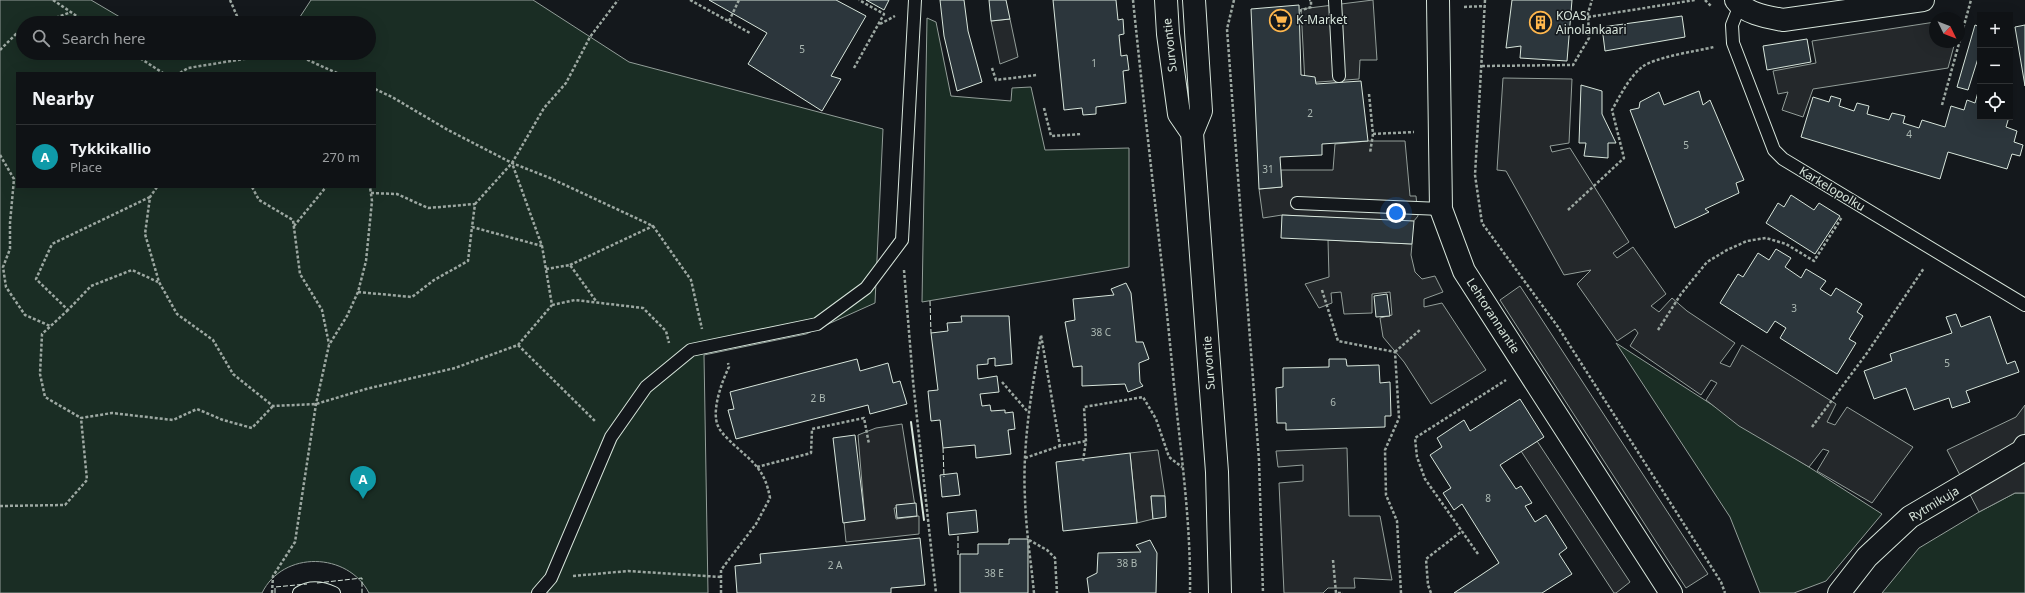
<!DOCTYPE html>
<meta charset="utf-8">
<style>
:root{--surface:#0f1215;--page:#1d2022;--text:#f1f3f6;--muted:#9b9ea0;--line:#2f3234;--accent:#b45309}
body{margin:0;font-family:"Noto Sans",sans-serif;background:var(--page);color:var(--text)}
.controls{position:absolute;right:12px;top:12px;display:grid;overflow:hidden;border-radius:0px;box-shadow:0 4px 16px #0002}
.controls button{width:36px;height:36px;display:grid;place-items:center;padding:0;border:0;border-bottom:1px solid var(--line);background:var(--surface);color:var(--text);font:20px sans-serif}
.compass{position:absolute;left:1929px;top:12px;width:36px;height:36px;border-radius:50%;background:var(--surface);box-shadow:0 4px 16px #0002;rotate:133deg}
.you{position:absolute;left:1396px;top:213px;width:14px;height:14px;margin:-10px;border:3px solid #fff;border-radius:50%;background:#1a73e8;box-shadow:0 0 0 6px #1a73e833}
.badge{display:grid;place-items:center;width:26px;height:26px;border-radius:50%;background:var(--accent);color:#fff;font-size:13px;font-weight:700}
.pin{position:absolute;translate:-50% -33px;filter:drop-shadow(0 1px 2px #0008)}
.pin::after{content:'';position:absolute;top:21px;width:14px;height:12px;background:inherit;clip-path:polygon(0 0,100% 0,50% 100%)}
.list{margin:0;padding:0;list-style:none}
h2{display:flex;justify-content:space-between;align-items:center;height:52px;margin:0;padding:0 16px;font-size:17px}
h2 small{font-size:13px;font-weight:400;color:var(--muted)}
.list li{display:grid;grid-template-columns:26px 1fr auto;gap:12px;align-items:center;box-sizing:border-box;height:64px;padding:0 16px;border-top:1px solid var(--line)}
.list b{display:block;font-size:15px;white-space:nowrap}
.list p{margin:0;font-size:13px;white-space:nowrap;color:var(--muted)}
.list em{font-size:13px;font-style:normal;color:var(--muted)}
.icon{flex:none;width:22px;height:22px;fill:none;stroke:currentColor;stroke-width:2;stroke-linecap:round;stroke-linejoin:round}
.map{position:relative;flex:none;width:2025px;height:593px;overflow:hidden}
.search{position:absolute;background:var(--surface);box-shadow:0 4px 16px #0002;left:16px;top:16px;width:360px;height:44px;display:flex;align-items:center;gap:10px;box-sizing:border-box;padding:0 14px;border-radius:22px;color:var(--muted);font-size:15px}
.panel{position:absolute;background:var(--surface);box-shadow:0 4px 16px #0002;left:16px;top:72px;width:360px;height:116px;border-radius:0px}
.map>svg:first-child{display:block}
.green{fill:#1a2d24;stroke:#939e99;fill-rule:evenodd}
.parking{fill:#24282b;stroke:#939e99}
.building{fill:#2c363c;stroke:#d8e6dc}
.lines{fill:none;stroke-linecap:round;stroke-linejoin:round}
.lane-casing{stroke:#d8e6dc;stroke-width:14}
.street-casing{stroke:#d8e6dc;stroke-width:24}
.secondary-casing{stroke:#d8e6dc;stroke-width:24}
.path{stroke:#9da8a2;stroke-width:2.5;stroke-dasharray:3 2;stroke-linecap:butt}
.lane{stroke:#14181c;stroke-width:12}
.street{stroke:#14181c;stroke-width:22}
.secondary{stroke:#14181c;stroke-width:22}
.fence{stroke:#d8e6dc;stroke-width:1;stroke-dasharray:5 2;stroke-linecap:butt}
.wall{stroke:#d8e6dc;stroke-width:2}
.labels{text-anchor:middle;stroke-width:3;stroke-linejoin:round;paint-order:stroke}
.number-label{font-size:10px;fill:#adbab4}
.poi-label{font-size:12px;fill:#d8e6dc;stroke:#14181c;text-anchor:start}
.street-label{font-size:12px;fill:#d8e6dc;stroke:#14181c}
</style>
<div class="map">
<svg width="2025" height="593" viewBox="0 0 2025 593">
<rect width="100%" height="100%" fill="#14181c"/>
<path class="green" d="M0,0h91l39,23h-107v30h346v-30h-73l15,-23h222l96,62 254,67 -8,174 -69,31 -102,21 4,238h-339c-21,-41 -86,-43 -107,0h-262zM17,73h358v114h-358z
M927,18l9,4 15,74 60,5 1,-13 19,-1 14,63 84,-2v119l-207,35z
M1616,343l266,171 -56,67 -32,12h-34l-30,-76z
M2015,493h10v100h-143l37,-45 60,-36z"/>
<path class="parking" d="M1373,0l4,60h-17l-1,19 -54,4 -4,-74z
M1010,19l8,38 -18,7 -9,-43z
M1935,22v20h20l-7,26 -135,21 -10,28 -21,-7 6,-18 -10,2 -5,-23 43,-8 -4,-22z
M1503,78l69,1 -3,64 -19,3 2,6 18,-4 59,94 -16,11 4,5 16,-11 33,47 -15,12 8,6 13,-14 15,13 48,32 -15,20 10,4 12,-22 94,59 -9,18 8,3 12,-18 66,40 -41,56 -55,-32 12,-20 -6,-2 -14,18 -70,-41 -33,-26 11,-17 -6,-3 -10,15 -71,-49 8,-13 -3,-4 -18,12 -40,-57 14,-14 -27,5 -58,-104 -9,-1z
M1368,141h37l5,55h6l2,20 -5,6 -131,-7 -19,3 -4,-29 23,-2 -1,-17h52l2,-26z
M1328,240l84,4 -1,11 4,17 7,7 13,-3 8,16 -19,7v8l18,-4 44,67 -55,34 -27,-42 -21,-25 -3,-19 12,-3 -2,-23 -18,2v19l-28,1 -3,-22 -10,1 1,10 -13,5 -14,-24 24,-7z
M1520,286l188,288 -22,14 -186,-288z
M2025,405v88h-10l-36,19 -32,-62 69,-33z
M902,424l13,82 -21,2 2,11 23,-3v18l-73,8 -2,-20 21,-2 -7,-85 18,-7z
M1537,441l93,141 -14,11h-2l-93,-142z
M1347,448l2,68h31l12,64 -38,-2 1,10h-27l-5,5h-39l-5,-110 24,-2v-16l-25,2 -2,-16z
M1158,450l7,46h-14l2,23 -16,4 -7,-70z"/>
<path class="building" d="M709,0h127l30,16 -35,60 10,3 -19,32 -74,-47 19,-31z
M866,0h23l-5,10z
M940,0h24l4,31 14,51 -25,9 -13,-55z
M989,0h17l4,19 -19,2z
M1053,0h63l2,20 5,-1 1,15 -5,1 2,21 6,-1 2,15 -6,1 3,32 -30,4v7l-13,1 -1,-7 -18,2z
M1512,0h60l-5,61 -47,-3 1,-12 -15,2z
M1299,5l2,70 14,2 1,7 45,-3 7,60 -46,3v11l-42,2 2,30 -23,2 -8,-180z
M1682,16l3,21 -80,14 -3,-24z
M1975,25l5,2v25l-12,38 -11,-3z
M2025,25v61l-10,-59z
M1807,39l4,23 -44,8 -4,-24z
M1581,85l21,6v23l14,29h-8v15l-24,-2 2,-13h-7z
M1699,91l4,14 7,-5 34,80 -8,3 3,10 -34,16 4,3 -34,16 -45,-118 9,-2 1,-6 19,-10 5,13z
M1978,92l2,1v24h29l-3,10 11,4 -3,11 9,3 -3,11 -8,-2 -5,15 -59,-17 -8,27 -139,-42 12,-40 16,5 2,-6 10,3 -2,7 15,5 3,-8 12,3 -2,8 22,6 3,-7 13,3 -2,7 16,5 3,-8 23,7 6,-21 13,4 3,-10 8,3z
M1791,195l23,15 5,-7 21,13 -25,38 -49,-31 12,-20 6,4z
M1282,215l132,6 -2,23 -131,-6z
M1776,249l15,9 -6,9 16,11 5,-9 20,12 -6,8 11,7 5,-8 26,16 -5,8 6,4 -14,23 7,4 -19,31 -57,-36 6,-10 -11,-7 -8,12 -47,-30 18,-29 5,3 15,-24 11,7z
M1126,283l5,10 5,49h7l6,17 -10,4 1,19 3,4 -15,6 -3,-8 -43,2v-20l-9,1 -8,-45 10,-2 -2,-21 41,-4 -3,-6z
M1387,294l3,22 -14,1 -2,-21z
M1956,314l5,13 29,-11 17,48 8,-3 4,11 -53,19 4,11 -18,6 -3,-10 -35,12 -8,-22 -32,11 -10,-28 28,-10 -2,-7 62,-21 -6,-16z
M961,316h48l3,48 -17,2v-8l-7,1v5l-11,1 1,14 19,-3 2,16 -19,2 2,12 8,-1 1,6 14,-1v3l8,-1 2,17 -7,1 3,24 -35,4 -1,-13 -32,3 -3,-28 -9,1 -3,-30 10,-1 -7,-57 17,-2 -1,-8 15,-1z
M857,359l3,12 28,-8 5,20 7,-2 7,23 -37,10 -2,-9 -132,34 -8,-29 6,-1 -4,-17z
M1329,359h17l1,7 32,-1 1,18 10,-1 1,34h-6v11l-99,3v-7h-9l-1,-35 7,-1v-19l46,-1z
M1520,399l24,38 -44,28 16,24 5,-3 11,17 -7,3 10,16 11,-7 21,33 -8,6 13,20 -30,19h-88l45,-30 -37,-59 -8,6 -11,-17 8,-5 -21,-33 12,-8 -5,-9 27,-18 6,11z
M855,435l10,85 -22,3 -10,-85z
M1130,453l7,70 -74,8 -7,-69z
M957,473l3,22 -18,2 -2,-22z
M1151,496h14l1,21 -13,2z
M916,503l1,13 -20,2 -1,-13z
M976,510l2,22 -29,3 -2,-22z
M920,538l5,47 -34,3v5h-154l-2,-27 26,-3 -1,-9z
M1009,539h19v54h-68v-39h18v-10h31z
M1150,540l7,13 -1,40h-67l-2,-15 10,-5 1,-20 43,-1 -5,-7z"/>
<g class="lines">
<defs>
<path id="lane" d="M1335,0l4,76
M1740,5l-8,20 1,18 41,107 9,9 242,146
M1297,203l144,6
M299,593c11,-7 24,-5 35,0
M538,593l13,-15 60,-141 35,-50 45,-37 126,-26 49,-36 36,-48 13,-240"/>
<path id="street" d="M1736,0c10,14 31,17 47,20l140,-20
M1839,593l28,-36 43,-40 112,-66 3,-5"/>
<path id="secondary" d="M1166,0l2,34 11,80 13,19
M1194,0l7,111 -9,22 25,339 3,121
M1438,0l3,209 23,62 207,322"/>
</defs>
<use href="#lane" class="lane-casing"/>
<use href="#street" class="street-casing"/>
<use href="#secondary" class="secondary-casing"/>
<path class="path" d="M53,0l34,23
M230,0l10,23
M690,0l60,33
M1133,0c13,128 29,257 41,385 7,69 17,139 16,208
M1234,0l-7,29 32,431 4,133
M1485,0l-10,175 7,48 76,104 163,255 4,11
M1705,0l7,7
M1464,7l21,-1
M1299,11l12,-4v-7h-2
M1588,17l107,-17
M729,21l10,-21
M42,23l29,-11
M880,24l15,-8
M0,50l16,-16 7,-3
M132,53l31,20
M1482,66l91,-1 16,-27 -1,-25 4,-13
M854,68l30,-54 -25,-14
M992,68l4,12 41,-5
M180,73l8,-5 68,-11h45l36,16
M375,89l17,8 56,33 64,33 38,15 103,48 38,54 11,49
M1369,94l4,40 -3,19
M1942,105l29,-105
M1044,108l7,28 31,-2
M1373,134l41,-2
M0,155l14,24 -4,44v26l-7,18 3,20 19,28 25,11
M157,187l-7,10 -5,37 14,48 18,32 36,26 20,34 40,32 43,-2 50,-15 89,-21 63,-23 34,-40 -10,-59 -30,-83
M252,187l7,13 34,20 7,54 22,36 7,34
M371,193l26,1 31,14 47,-4 -3,23
M150,197l-98,47 -16,35 32,31 23,-24 41,-16 26,12
M475,204l37,-41 32,-55 22,-25 24,-46 28,-37
M1568,210l56,-52 -12,-48c8,-14 17,-33 30,-43 13,-10 55,-16 72,-20
M294,226l32,-39
M570,265l83,-39
M546,269l24,-4 26,36
M904,270l9,111 23,212
M1322,290l16,51 57,11 4,66 -14,32 1,45 11,26 4,72
M358,292l54,5 22,-17 34,-19 4,-34 70,19
M552,305l23,-5 68,8 23,23 3,12
M68,310l-26,24 -2,40 5,23 36,21
M1658,330l23,-36 26,-32 20,-12 20,-9 19,-3 20,6 28,17 28,-44
M518,345l78,77
M1395,352l26,-23
M1002,382l26,30
M1812,427l55,-74 57,-85
M1025,458l35,-12 26,-5
M1083,461l3,-20 -2,-34 59,-10 13,22 13,38 13,10
M757,467l54,-14 1,-24 52,-11 5,26
M0,506l65,-1 22,-25 -6,-62 31,-5 61,7 24,-11 26,11 29,8 21,-22
M1029,540l18,10 8,8 2,35
M1478,554l-53,-75 -8,-22 -2,-19 91,-58
M1333,560l3,33h7
M573,576l55,-5 93,6
M272,593l1,-17 22,-34 21,-138 13,-59 18,-29 11,-24 8,-31 6,-60 -2,-14
M721,593v-23l35,-46 14,-26c-5,-28 -16,-35 -37,-54 -5,-5 -12,-11 -15,-18 -7,-15 4,-45 11,-59l-1,-4
M1034,593c-3,-31 -8,-63 -9,-94 -3,-55 7,-110 16,-164l19,111
M1431,593l-3,-8 -2,-26 36,-28"/>
<use href="#lane" class="lane"/>
<use href="#street" class="street"/>
<use href="#secondary" class="secondary"/>
<path class="fence" d="M930,301l1,32
M943,448l1,29
M958,536v19
M317,583l45,-5v15
M275,593v-6l32,-3"/>
<path class="wall" d="M911,422l13,98"/>
</g>
<defs>
<symbol id="supermarket-ring" viewBox="-11 -11 22 22"><circle r="9.5" fill="#14181c" stroke="#ffb74d" stroke-width="1.5"/><path d="M-6-5.5h2.5l.6 2H6L4.5 2H-2.5L-4.4-4H-6ZM-1.5 3.2a1.3 1.3 0 1 0 .1 0ZM3 3.2a1.3 1.3 0 1 0 .1 0Z" fill="#ffb74d"/></symbol>
<symbol id="building-ring" viewBox="-11 -11 22 22"><circle r="9.5" fill="#14181c" stroke="#ffb74d" stroke-width="1.5"/><path d="M-4-6H4V6H1V3H-1V6H-4ZM-2.5-4.3h1.7v1.8h-1.7ZM.8-4.3h1.7v1.8H.8ZM-2.5-1h1.7V.8h-1.7ZM.8-1h1.7V.8H.8Z" fill="#ffb74d"/></symbol>
</defs>
<g fill-rule="evenodd">
<use href="#supermarket-ring" x="1268" y="8" width="25" height="25"/>
<use href="#building-ring" x="1528" y="10" width="25" height="25"/>
</g>
<g class="labels">
<g class="number-label">
<text x="802" y="53">5</text>
<text x="1094" y="67">1</text>
<text x="1310" y="117">2</text>
<text x="1909" y="138">4</text>
<text x="1686" y="149">5</text>
<text x="1268" y="173">31</text>
<text x="1794" y="312">3</text>
<text x="1101" y="336">38 C</text>
<text x="1947" y="367">5</text>
<text x="818" y="402">2 B</text>
<text x="1333" y="406">6</text>
<text x="1488" y="502">8</text>
<text x="1127" y="567">38 B</text>
<text x="835" y="569">2 A</text>
<text x="994" y="577">38 E</text>
</g>
<g class="poi-label">
<text x="1556" y="20">KOAS<tspan x="1556" dy="14">Ainolankaari</tspan></text>
<text x="1296" y="24">K-Market</text>
</g>
<g class="street-label">
<text transform="translate(1170 45) rotate(-96)" y="4">Survontie</text>
<text transform="translate(1832 189) rotate(31)" y="4">Karkelopolku</text>
<text transform="translate(1493 316) rotate(57)" y="4">Lehtorannantie</text>
<text transform="translate(1209 363) rotate(-94)" y="4">Survontie</text>
<text transform="translate(1934 504) rotate(-31)" y="4">Rytmikuja</text>
</g>
</g>
</svg>
<div class="controls">
<button>+</button>
<button>−</button>
<button><svg class="icon" aria-label="locate" viewBox="0 0 24 24"><circle cx="12" cy="12" r="6"/><path d="M12 2v4M12 18v4M2 12h4M18 12h4"/></svg></button>
</div>
<svg class="compass" viewBox="-18 -18 36 36"><path d="M0-13l5 13h-10z" fill="#e53935"/><path d="M0 13l5-13h-10z" fill="#9b9ea0"/></svg>
<div class="you"></div>
<div class="pin badge" style="left:363px;top:499px;background:#0f9aa8">A</div>
<div class="search"><svg class="icon" aria-label="search" viewBox="0 0 24 24"><circle cx="10" cy="10" r="6"/><path d="M15 15l6 6"/></svg>Search here</div>
<section class="panel">
<h2>Nearby<small></small></h2>
<ul class="list">
<li><span class="badge" style="background:#0f9aa8">A</span><div><b>Tykkikallio</b><p>Place</p></div><em>270 m</em></li>
</ul>
</section>
</div>
